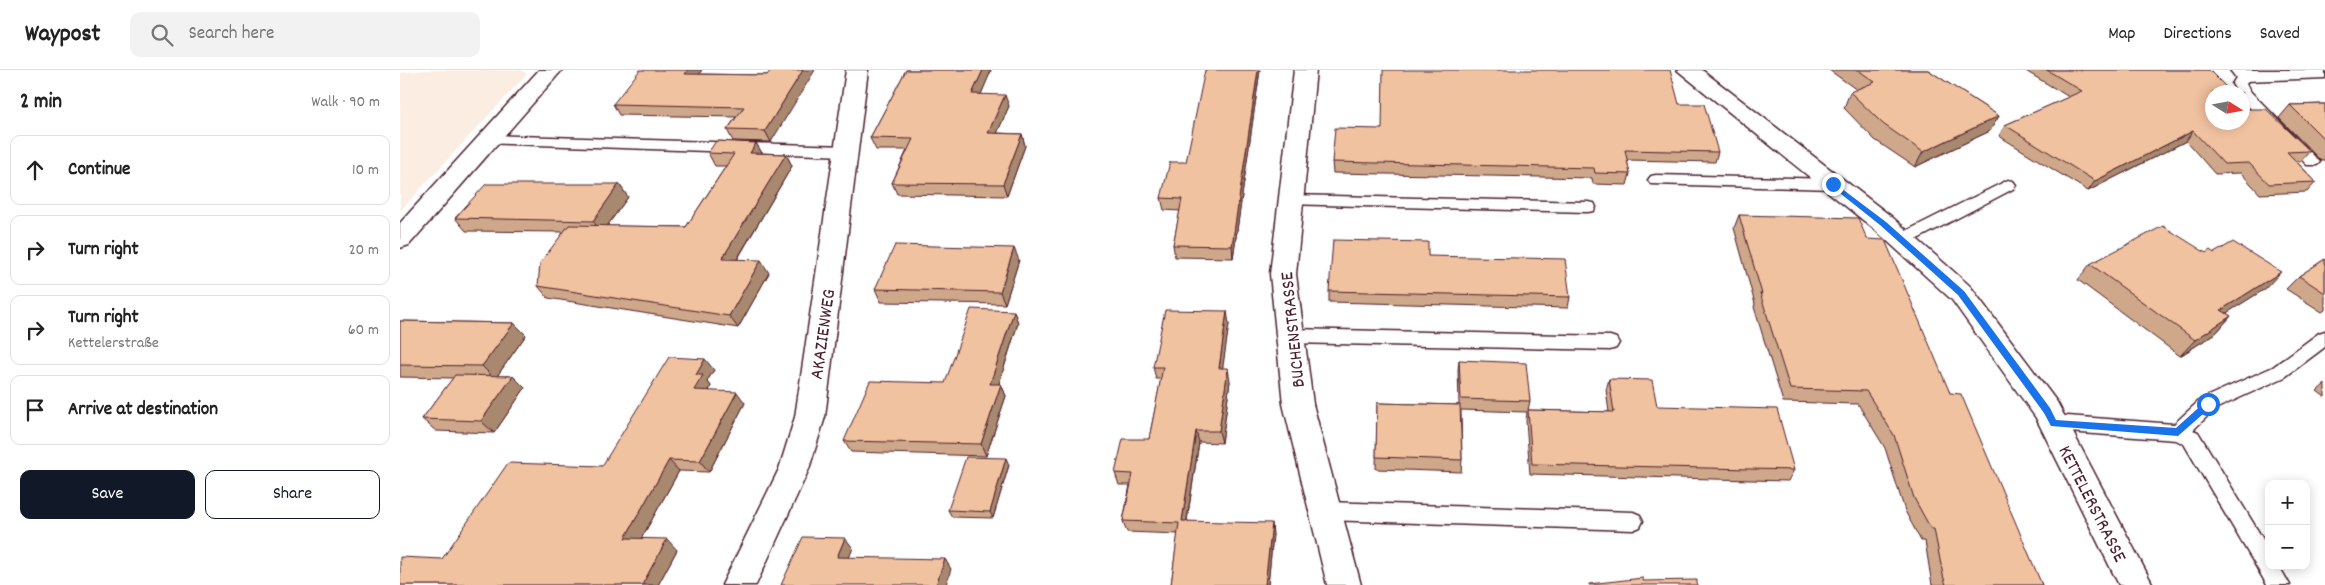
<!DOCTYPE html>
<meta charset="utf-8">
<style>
:root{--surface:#fff;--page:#f2f2f2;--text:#222;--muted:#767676;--line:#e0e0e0;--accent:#111827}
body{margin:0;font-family:Dekko,sans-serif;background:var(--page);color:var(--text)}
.controls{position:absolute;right:15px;bottom:15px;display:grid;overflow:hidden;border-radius:10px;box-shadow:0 2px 12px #0003}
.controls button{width:45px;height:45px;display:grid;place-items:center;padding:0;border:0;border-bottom:1px solid var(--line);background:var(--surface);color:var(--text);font:25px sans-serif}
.compass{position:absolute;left:1805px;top:15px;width:45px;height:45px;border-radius:50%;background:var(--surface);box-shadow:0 2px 12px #0003;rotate:101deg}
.stop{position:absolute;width:15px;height:15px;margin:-11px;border:4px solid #1a73e8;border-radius:50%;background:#fff}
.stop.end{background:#1a73e8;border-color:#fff;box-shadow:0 1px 5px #0008}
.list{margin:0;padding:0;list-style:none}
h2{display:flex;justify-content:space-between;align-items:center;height:65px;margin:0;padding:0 20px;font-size:21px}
h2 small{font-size:16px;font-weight:400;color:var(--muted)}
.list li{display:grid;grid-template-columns:32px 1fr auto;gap:15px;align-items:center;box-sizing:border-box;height:70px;margin:0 10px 10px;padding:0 10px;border:1px solid var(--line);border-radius:10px}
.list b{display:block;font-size:19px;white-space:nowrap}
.list p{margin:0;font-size:16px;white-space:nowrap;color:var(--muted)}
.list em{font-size:16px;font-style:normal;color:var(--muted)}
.actions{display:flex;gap:10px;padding:15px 20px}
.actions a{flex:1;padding:11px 0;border:1px solid var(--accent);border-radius:10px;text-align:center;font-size:18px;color:var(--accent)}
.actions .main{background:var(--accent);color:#fff}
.icon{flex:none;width:28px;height:28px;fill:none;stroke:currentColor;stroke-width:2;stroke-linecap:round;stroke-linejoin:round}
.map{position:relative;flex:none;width:1925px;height:515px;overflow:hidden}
header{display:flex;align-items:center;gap:30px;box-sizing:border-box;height:70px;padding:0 25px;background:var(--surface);border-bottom:1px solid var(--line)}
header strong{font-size:24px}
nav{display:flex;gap:28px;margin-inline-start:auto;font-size:18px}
.search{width:350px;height:45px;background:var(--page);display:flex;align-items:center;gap:12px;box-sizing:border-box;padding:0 18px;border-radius:10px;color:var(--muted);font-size:19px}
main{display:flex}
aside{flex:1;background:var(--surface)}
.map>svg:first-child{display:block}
.built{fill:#fbede2}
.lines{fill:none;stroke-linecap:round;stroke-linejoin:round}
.lane-casing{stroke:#4a1f2b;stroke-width:3}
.street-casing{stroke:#4a1f2b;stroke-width:3}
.lane{fill:#fff;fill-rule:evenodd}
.street{fill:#fff;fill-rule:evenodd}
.wall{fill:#cfa78a;stroke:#4a1f2b}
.shaded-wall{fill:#a98870;stroke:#4a1f2b}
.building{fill:#f1c2a0;stroke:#4a1f2b}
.route{fill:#1a73e8}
.labels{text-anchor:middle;stroke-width:4.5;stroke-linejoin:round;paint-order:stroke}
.street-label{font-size:19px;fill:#4a1f2b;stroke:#fff}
</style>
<header>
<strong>Waypost</strong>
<div class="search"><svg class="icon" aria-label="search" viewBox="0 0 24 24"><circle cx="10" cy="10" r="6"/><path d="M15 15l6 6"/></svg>Search here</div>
<nav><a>Map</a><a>Directions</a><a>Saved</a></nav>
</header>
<main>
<aside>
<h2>2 min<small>Walk · 90 m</small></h2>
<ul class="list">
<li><svg class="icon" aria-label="ahead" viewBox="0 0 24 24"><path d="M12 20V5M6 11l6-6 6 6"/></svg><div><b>Continue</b></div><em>10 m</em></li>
<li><svg class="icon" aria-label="right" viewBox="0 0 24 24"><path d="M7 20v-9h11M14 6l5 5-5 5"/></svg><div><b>Turn right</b></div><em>20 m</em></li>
<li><svg class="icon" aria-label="right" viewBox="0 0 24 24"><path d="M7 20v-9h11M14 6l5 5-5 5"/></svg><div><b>Turn right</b><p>Kettelerstraße</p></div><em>60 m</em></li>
<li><svg class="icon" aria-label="arrive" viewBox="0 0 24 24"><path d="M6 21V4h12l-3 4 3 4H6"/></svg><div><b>Arrive at destination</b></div></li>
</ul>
<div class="actions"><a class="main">Save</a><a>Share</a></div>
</aside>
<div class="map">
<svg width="1925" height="515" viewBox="0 0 1925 515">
<rect width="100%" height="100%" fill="#fff"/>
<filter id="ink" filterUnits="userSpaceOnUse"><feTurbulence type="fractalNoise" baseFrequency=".02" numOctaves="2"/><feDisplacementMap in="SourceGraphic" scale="10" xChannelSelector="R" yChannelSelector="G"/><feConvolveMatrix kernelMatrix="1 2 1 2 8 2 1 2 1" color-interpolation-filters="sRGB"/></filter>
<g filter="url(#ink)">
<path class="built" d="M25,0h96l6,4 -127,137v-138z"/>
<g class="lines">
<defs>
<path id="lane" d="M1846,0l6,4 -6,10 5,8 66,67 3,3 -3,3h-10l-65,-65v-8h-5l-5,-8 8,-13z
M88,65l358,11 7,5 -7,5 -363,-13 -2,-3z
M1256,105l177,4 5,1 3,4 -3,4 -5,1 -182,-5 -3,-4 3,-4z
M1608,110l5,1 3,4 -3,4 -105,55h-12l-2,-4 2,-4z
M891,125l297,7 6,1 2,4 -2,4 -6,1 -303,-8 -2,-4 2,-4z
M890,259l320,7 6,2 3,5 -3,5 -6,2 -320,-7 -6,-2 -3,-5 3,-5z
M1925,261v16l-40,30 -70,32 -22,21 5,2 71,117v17h10l11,19h-23l-83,-141 -8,-4 -122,-9 -7,-3 -2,-5 2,-5 7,-3 120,9 27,-25 72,-32 46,-34z
M926,432l307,10 7,3 3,6 -3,6 -7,3 -307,-10 -7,-3 -3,-6 3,-6z"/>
<path id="street" d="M139,0h23l-153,175 -9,3v-25z
M446,0h22l-43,347 -16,52 -53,116h-34l57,-116 16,-52z
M894,0h22l-20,204 17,130 48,181h-34l-44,-181 -13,-130z
M1277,0h25l190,147 78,69 87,116 96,183h-34l-83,-167 -84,-118 -78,-71z
M1830,0h95v8l-80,3 -8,-2z"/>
</defs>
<use href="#lane" class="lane-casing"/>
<use href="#street" class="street-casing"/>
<use href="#lane" class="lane"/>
<use href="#street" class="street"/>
</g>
<path class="wall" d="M506,0h85l-10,24 28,12 -12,27 25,1 3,12 -18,50 -110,-2 -5,-11 15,-33h-31l-6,-12z
M860,0l-27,188 -58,-1 -2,-12 7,-34 -16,-1 -3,-12 25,-36z
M1429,0h99l71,46 -9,15 -75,36 -40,-27 -31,-32 6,-16 7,-2z
M1624,0h185l39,39 62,42 -9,10h-5l20,21 -9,10 -47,2 -19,-21 -26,1 -29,-33 -98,50 -89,-55 6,-11 64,-28z
M299,4l68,1 4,67 -38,-1 -6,-11 9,-13 -117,-2 -6,-11z
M1279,34l39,48 -3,10 -88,-2 3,14 -3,11 -34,-1 -1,-6 -259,-5 -1,-11 50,-33z
M1925,34v56l-4,1 -42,-43 11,-13z
M356,73l6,10 24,1 6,12 -55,94 32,13 -31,55 -190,-30 -10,-12 25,-54 -97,-1 -11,-13 164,-34 9,13 -21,29 79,1 40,-61h-11l-7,-13z
M1339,145l128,24 83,154 92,192h-110l-7,-44h-4l-16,-30 -20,-63 -27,-44 -75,-2 -29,-95 1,-3 -21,-76z
M1028,186l142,41 -2,11 -239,-6v-11z
M1925,189v51l-3,2 -36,-23 13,-13z
M619,190l-14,44 -124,-2 -6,-13z
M1690,194l175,25 -39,24 5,3 -15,17 -36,23 -102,-76z
M614,241l4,12 -19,61h2l5,12 -20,60 -135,-4 -7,-11 101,-58z
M0,251l114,2 12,12 -29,41h16l12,12 -31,45 -58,-2 -14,-12 31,-41 -53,-1z
M829,254l-7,44 8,13 -8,62 -23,-1 -12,79 86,13 -5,51h-97l7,-51 -51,-2 -4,-11 7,-36h-11l-4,-12 34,-34 12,-60h-5l-3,-12z
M1059,290l71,41 -2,9 81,2 -3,-22 3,-11 48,27 137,64 -6,11 -258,-7 -4,-53 1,-9 -66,-2 1,50 -1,12 -85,-3 1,-66 82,2 -1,-35z
M314,300l-7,11 4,5 -2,5 36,12 -36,69 -30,-1 -38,68 36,11 -19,35h-258l42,-26 160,-93z
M1925,314v13l-8,-6z
M609,395l-16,53 -41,-1 -4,-7z"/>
<path class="shaded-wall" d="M288,0h14l-11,15 -6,-11z
M403,0h12l-44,72 -6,-11z
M583,0l8,1 -15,35 -4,-12z
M858,0h2l-27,188 -1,-12z
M605,25l4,11 -17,39 -4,-12z
M1599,46l-9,15 -75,36 8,-15z
M1793,61l-7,10 -98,50 7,-10z
M622,64l3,12 -18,50 -4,-12z
M356,73l7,12 -13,-2z
M386,84l6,12 -62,105 -8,-12z
M219,114l9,13 -26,36 -9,-12z
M614,178l5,12 -14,44 -5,-12z
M361,190l8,13 -31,55 -9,-12z
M1881,202l-16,17 -59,37 15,-16z
M614,241l4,12 -23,73 -5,-12z
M827,241l2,13 -8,56 -2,-12z
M1831,246l-15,17 -36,23 15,-16z
M114,253l12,12 -31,44 -13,-13z
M305,289l9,11 -7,11 4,5 -8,16 -9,-12 2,-15z
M828,298l2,13 -8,62 -3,-12z
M113,306l12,12 -31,45 -13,-12z
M601,314l5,12 -20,60 -5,-12z
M337,322l8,11 -36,69 -9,-11z
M796,361l3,11 -14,90 -3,-11z
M606,388l3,7 -16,53 -3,-6z
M269,390l10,11 -43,77 -11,-10z
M872,453l1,11 -5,51h-3z
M445,468l8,10 -8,20 -8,-11z
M267,469l10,11 -19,35h-16z
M545,489l6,10 -5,16h-10z"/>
<path class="building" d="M240,0h48l-3,4 82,1 4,-5h32l-38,61 -38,-1 17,-23 -131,-3z
M506,0h77l-11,24 33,1 -17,38 34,1 -19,50 -111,-1 21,-44 -43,-1z
M805,0h53l-26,176 -59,-1 9,-46 -21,-1 9,-36h16z
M983,0h287l9,34h25l14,48 -93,-2 5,24 -35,-1 -1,-5 -262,-6 3,-34 47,1z
M1458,0h70l71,46 -76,36 -40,-28 -33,-32 25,-10z
M1647,0h162l22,22h-19v30h30v-18l6,5h18l44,42 -23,1 29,30 -47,2 -20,-21 -25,1 -31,-33 -98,50 -90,-56 77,-34z
M1925,34v36l-35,-35z
M316,71l40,2 -6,10 36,1 -64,105 39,1 -32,56 -191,-30 2,-23 29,-38 117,2 48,-73 -26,-1z
M86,114h133l-26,37 -138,-3z
M1339,145l119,3 9,21 18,1 65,153 11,1 81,191h-96l-3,-10 -9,-46h-3l-17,-31 -20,-63 -28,-44 -76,-2 -30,-96 2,1z
M1763,156l43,27 4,-3 4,3 19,-11 48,30 -60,38 10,6 -36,24 -105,-76z
M933,170l95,2v14l137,3 5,38 -241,-6z
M495,175l119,3 -14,44 -125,-3z
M1925,189v34l-26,-17z
M571,239l43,2 -24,73h11l-20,60 -137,-3 26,-60 75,2z
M765,240l62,1 -8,57h9l-9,63h-23l-14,90 90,2 -7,62h-94l8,-62 -56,-2 10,-47 -18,-1 8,-34h26l14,-72h-10z
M0,251l114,2 -32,43 -82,-1z
M269,287l36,2 -9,16h7l-9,15 43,2 -37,69 -31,-1 -44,78 42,1 -25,46h-242v-28l42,2 66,-96 94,3z
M1059,290l67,3 4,38 -69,-2z
M55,305l58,1 -32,45 -59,-2z
M1209,309l43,1 5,26 120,3 17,61 -262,-6 -4,-54 86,2z
M977,333l83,2 2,55 -86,-3z
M566,387l40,1 -16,54 -42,-2z
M403,467l42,1 -8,19 108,2 -9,26h-155z
M1243,508v3l54,-1v5h-108v-1z"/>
</g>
<path class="route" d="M1433,112l53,40 78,69 86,117 6,12 120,8 29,-26h6v5l-33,29 -127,-10 -7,-13 -86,-118 -78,-70 -49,-39 -1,-2z"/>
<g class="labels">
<g class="street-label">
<text transform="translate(891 260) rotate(-96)" y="7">BUCHENSTRASSE</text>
<text transform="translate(421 264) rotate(-82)" y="7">AKAZIENWEG</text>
<text transform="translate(1694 433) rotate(63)" y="7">KETTELERSTRASSE</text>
</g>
</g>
</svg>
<div class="controls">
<button>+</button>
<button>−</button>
</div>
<svg class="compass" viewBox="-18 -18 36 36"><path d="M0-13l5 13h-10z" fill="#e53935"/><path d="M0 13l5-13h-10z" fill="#767676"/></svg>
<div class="stop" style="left:1808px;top:334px"></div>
<div class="stop end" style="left:1433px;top:114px"></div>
</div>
</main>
